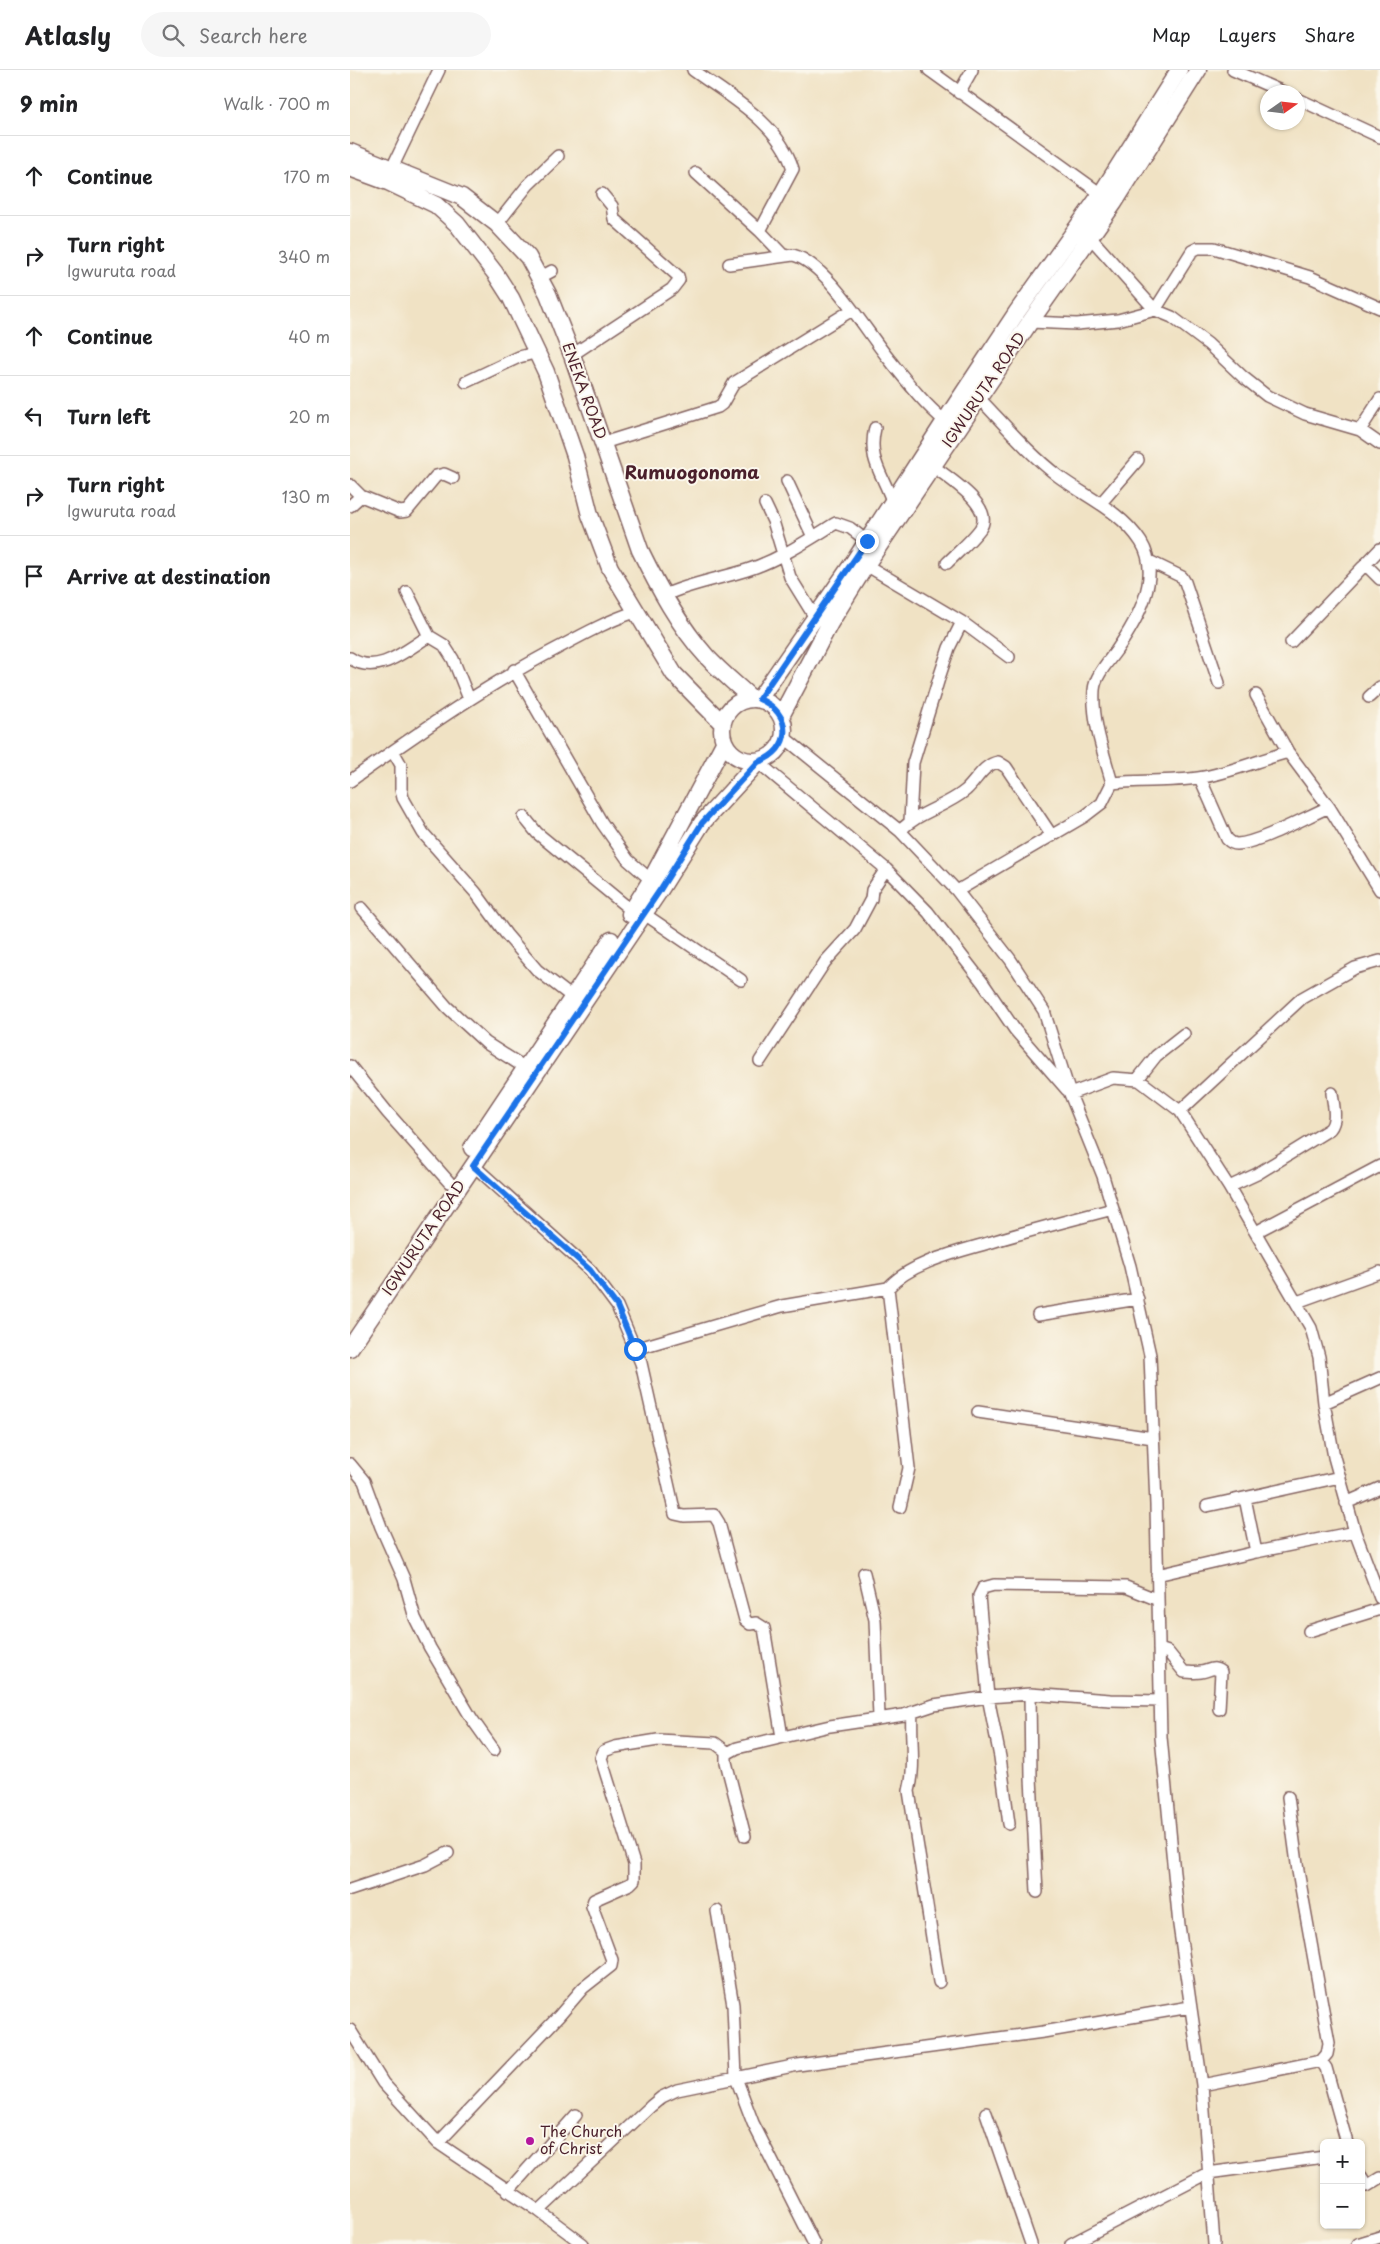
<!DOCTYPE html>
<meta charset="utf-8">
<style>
:root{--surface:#fff;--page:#f6f6f6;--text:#202124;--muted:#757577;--line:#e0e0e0}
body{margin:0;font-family:"Playpen Sans",sans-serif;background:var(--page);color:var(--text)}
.controls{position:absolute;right:15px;bottom:15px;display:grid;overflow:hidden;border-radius:8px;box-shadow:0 1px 4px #0004}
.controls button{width:45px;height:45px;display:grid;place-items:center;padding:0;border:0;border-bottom:1px solid var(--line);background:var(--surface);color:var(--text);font:25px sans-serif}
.compass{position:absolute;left:910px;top:15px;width:45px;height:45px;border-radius:50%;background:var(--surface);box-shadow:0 1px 4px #0004;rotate:76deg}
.stop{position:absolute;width:15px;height:15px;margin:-11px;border:4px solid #1a73e8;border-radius:50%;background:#fff}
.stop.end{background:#1a73e8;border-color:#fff;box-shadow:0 1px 5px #0008}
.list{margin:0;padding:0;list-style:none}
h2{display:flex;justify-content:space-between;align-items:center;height:65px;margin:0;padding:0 20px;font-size:21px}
h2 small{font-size:16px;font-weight:400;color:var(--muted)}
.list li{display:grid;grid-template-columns:32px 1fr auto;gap:15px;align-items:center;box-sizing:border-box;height:80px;padding:0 20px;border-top:1px solid var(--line)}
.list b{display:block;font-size:19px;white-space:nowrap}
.list p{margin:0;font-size:16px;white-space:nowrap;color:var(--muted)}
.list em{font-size:16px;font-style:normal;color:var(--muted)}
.icon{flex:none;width:28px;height:28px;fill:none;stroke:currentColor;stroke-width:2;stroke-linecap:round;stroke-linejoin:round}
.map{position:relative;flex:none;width:1030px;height:2174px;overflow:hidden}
header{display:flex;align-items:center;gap:30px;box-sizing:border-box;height:70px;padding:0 25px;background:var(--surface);border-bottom:1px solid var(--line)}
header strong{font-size:24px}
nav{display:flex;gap:28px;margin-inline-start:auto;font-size:18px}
.search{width:350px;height:45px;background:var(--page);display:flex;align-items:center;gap:12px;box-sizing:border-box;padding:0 18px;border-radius:28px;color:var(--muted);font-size:19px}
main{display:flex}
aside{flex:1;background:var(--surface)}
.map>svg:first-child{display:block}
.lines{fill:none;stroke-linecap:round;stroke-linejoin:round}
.minor-casing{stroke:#846361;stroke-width:14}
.secondary-casing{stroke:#846361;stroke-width:19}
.minor{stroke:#fff;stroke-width:11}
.secondary{stroke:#fff;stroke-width:16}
.route{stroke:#1a73e8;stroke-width:6}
.poi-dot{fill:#b5179e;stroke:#fbf7ec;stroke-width:2}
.labels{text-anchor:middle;stroke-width:4;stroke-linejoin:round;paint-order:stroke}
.street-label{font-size:15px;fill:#4a1f2b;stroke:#fbf7ec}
.poi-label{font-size:15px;fill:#4a1f2b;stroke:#fbf7ec;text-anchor:start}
.quarter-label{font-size:18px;font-weight:bold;fill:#4a1f2b;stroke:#fbf7ec}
</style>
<header>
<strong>Atlasly</strong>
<div class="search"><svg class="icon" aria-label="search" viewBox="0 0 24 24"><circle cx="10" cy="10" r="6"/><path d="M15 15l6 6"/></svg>Search here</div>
<nav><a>Map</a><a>Layers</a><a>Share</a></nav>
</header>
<main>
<aside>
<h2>9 min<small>Walk · 700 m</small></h2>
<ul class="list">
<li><svg class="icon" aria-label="ahead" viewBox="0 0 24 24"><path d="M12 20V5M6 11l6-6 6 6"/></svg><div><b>Continue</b></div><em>170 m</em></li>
<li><svg class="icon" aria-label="right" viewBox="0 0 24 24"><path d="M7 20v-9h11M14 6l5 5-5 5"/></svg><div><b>Turn right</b><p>Igwuruta road</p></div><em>340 m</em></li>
<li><svg class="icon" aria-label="ahead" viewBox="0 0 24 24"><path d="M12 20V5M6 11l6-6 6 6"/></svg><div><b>Continue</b></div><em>40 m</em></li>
<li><svg class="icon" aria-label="left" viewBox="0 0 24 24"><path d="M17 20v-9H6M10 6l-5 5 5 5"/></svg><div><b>Turn left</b></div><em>20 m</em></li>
<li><svg class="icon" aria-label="right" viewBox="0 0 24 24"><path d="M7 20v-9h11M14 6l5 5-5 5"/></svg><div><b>Turn right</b><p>Igwuruta road</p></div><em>130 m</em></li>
<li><svg class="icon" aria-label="arrive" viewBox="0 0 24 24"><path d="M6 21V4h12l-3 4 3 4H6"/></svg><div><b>Arrive at destination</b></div></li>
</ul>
</aside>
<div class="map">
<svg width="1030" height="2174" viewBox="0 0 1030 2174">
<rect width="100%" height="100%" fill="#fbf7ec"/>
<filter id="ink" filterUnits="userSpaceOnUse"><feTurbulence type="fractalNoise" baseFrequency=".02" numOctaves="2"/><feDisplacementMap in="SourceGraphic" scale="10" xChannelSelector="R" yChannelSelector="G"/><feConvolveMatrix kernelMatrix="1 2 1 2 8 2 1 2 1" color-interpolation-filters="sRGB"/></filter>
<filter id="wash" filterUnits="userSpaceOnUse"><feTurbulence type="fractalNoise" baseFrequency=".0096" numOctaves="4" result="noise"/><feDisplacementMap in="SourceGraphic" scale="20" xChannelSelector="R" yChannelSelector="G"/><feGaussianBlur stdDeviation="1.12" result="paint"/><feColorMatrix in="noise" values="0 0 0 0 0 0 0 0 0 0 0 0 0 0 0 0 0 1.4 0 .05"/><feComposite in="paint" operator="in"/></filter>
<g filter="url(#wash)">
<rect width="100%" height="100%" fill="#f0e2c4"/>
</g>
<g filter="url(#ink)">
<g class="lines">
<defs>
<path id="minor" d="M343,0c37,27 86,53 100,99l-33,62 24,25
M579,0l172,124
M883,0l50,22
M609,23l13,-23
M948,29l82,38
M42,98l47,-98
M346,103l64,58
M147,154l31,-39 30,-29
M740,167l65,73 37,-59 6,-3h16l96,29 70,31
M379,194l64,-9c33,8 73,76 95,103 17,21 35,45 57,63
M189,208l13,-7
M680,252l47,2 41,-4 37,-10 17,7 36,27 35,33 24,19 38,18 55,16 20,14
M222,285l100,-66 7,-9 -1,-4 -64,-57 -2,-13 -10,-12
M116,312l53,-25 19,-5
M629,328c26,27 50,56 79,78 28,21 63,35 83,66 22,35 -5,80 -25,109 -8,11 -21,25 -22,39 -2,32 10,64 18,93
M525,358c-8,33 9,47 18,76
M1010,360l20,-31
M253,373l115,-36 4,-3 12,-21 118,-73
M583,396c15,12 63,41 47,63 -9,12 -22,23 -33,34
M437,411l26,56
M0,415l11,11 39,16 7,-1 29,-35 8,-2 9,4
M751,433l37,-43
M415,434l8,17 17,56 26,42
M0,436l11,-10
M799,491l33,16 3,5 34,101
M1015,494l15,15
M516,495l96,57 47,35
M57,522l22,44 15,9 9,14 16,40
M315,525c26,-12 54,-16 82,-25 32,-10 61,-30 89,-47l14,5 17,13
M941,572l89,-93
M0,588c27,19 56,-8 79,-22
M164,600l88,153 26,37 23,20
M906,625l32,57 41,55 51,83
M1019,627l11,-10
M435,668l115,93 57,60 53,68 34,52 26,83 33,82 27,90 20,89 6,150 5,232 18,188 23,160 12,159
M43,681l8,14v24l2,9 20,35 53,60 30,41 31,36 35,27
M408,692l128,107 42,43 55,71 32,47 52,60
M850,708l27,61c3,3 6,5 10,5 22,-1 71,-28 92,-37
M0,711c67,-47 133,-94 206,-132 26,-14 51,-28 79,-37
M174,747l13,16 95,78
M560,751l3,-58 27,-88 9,-27 13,-26
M550,761c18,-19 46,-24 66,-41 11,-10 17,-25 32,-28l8,5 46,69
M607,821l128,-75 17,-13 10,-20c29,-3 57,-1 86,-5 29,-4 61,-18 90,-26
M12,838l85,99 39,36 38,24
M293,843l98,67
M410,991l65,-99 30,-33 16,-30 1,-9 14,-21
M0,996l37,46 62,70
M787,1010l19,-24 28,-22
M720,1024l43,-16 26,2 41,31 49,76 82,141 8,29 5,46 10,54 21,75 25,66
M830,1041l122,-113 53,-30 25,-7
M123,1095l117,105 27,36 24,57 34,151 9,2 30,-1 5,8 26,97 5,4 6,-1 8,5 18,109
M879,1117l28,-13 73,-45c8,-10 3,-25 2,-36
M906,1162l124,-66
M947,1232l83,-30
M688,1245l100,-16
M285,1279l147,-43 106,-18
M974,1333l56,-25
M628,1342l175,26
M0,1394l14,17 17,46 23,52 11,39 15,30 42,71 22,31
M895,1428l11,54
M996,1433l34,-15
M857,1436l133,-29
M550,1437l9,-39 -21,-180c24,-27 74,-37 107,-47 40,-12 79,-22 118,-32
M514,1503l11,47 4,97
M807,1505l99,-23 99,-20
M959,1561l71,-22
M809,1579l9,3 16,20c5,0 11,1 17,0 9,-1 11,-7 20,0l-2,37
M680,1624l1,84 6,114
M562,1642c-2,26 4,54 -3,79l30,191
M659,1754l-9,-67 -12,-60 -9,-101 4,-8 11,-3 132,2 32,13
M395,1766l-19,-74v-8l11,-6 93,-22 74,-11 30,-10 54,-8 42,-3 80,6 50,1
M0,1820l75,-25 23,-12
M367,1841l16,94 3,73 17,45 61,121
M0,1960l33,53 55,60 101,68 44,33
M971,1991l5,7 21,75
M852,2015l119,-24 6,-7 2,-11 -31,-172 -10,-74
M636,2043l45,131
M88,2073l121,-127 24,-28 28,-22 1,-6 -20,-54 2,-6 36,-16 4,-4v-16l-33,-106 3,-7 11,-4 43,-7 57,3 12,9
M1011,2106l6,10 13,-8
M158,2121l68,-76
M189,2141l112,-105 11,-9 15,-7 121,-25 245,-33 147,-25
M721,2174l137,-71 116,-16
M1007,2174l23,-7"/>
<path id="secondary" d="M0,82l112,45 35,27 31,33 20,37 24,61 68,195c18,37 39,76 67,107 14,15 30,28 45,42
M0,98l38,14 48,23 21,19 38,49 16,25 35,74 29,84 15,59 20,53 64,106 48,49
M372 660a31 31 0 1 1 62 0a31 31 0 1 1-62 0Z
M409,629l96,-139 90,-139 72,-109 84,-118 78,-124
M431,646l49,-93 36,-58 164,-243 84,-119 84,-133
M280,844l21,-34 73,-137
M122,1078l139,-208
M0,1278l310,-458 42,-67 56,-61"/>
</defs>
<use href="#minor" class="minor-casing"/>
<use href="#secondary" class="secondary-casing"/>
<use href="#minor" class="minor"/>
<use href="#secondary" class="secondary"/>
</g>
</g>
<g class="lines" filter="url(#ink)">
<path class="route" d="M285,1279l-18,-43 -27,-36 -117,-104 187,-276 42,-67 56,-61c35,-12 35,-49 1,-63l108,-158"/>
</g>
<circle class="poi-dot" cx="180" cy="2071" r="5"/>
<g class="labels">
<g class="street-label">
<text transform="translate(634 320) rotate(-56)" y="5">IGWURUTA ROAD</text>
<text transform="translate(234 321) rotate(70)" y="5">ENEKA ROAD</text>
<text transform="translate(74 1168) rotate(-56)" y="5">IGWURUTA ROAD</text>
</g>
<g class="poi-label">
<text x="190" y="2067">The Church<tspan x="190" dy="17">of Christ</tspan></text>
</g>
<g class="quarter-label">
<text x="342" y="409">Rumuogonoma</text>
</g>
</g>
</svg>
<div class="controls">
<button>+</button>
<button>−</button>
</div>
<svg class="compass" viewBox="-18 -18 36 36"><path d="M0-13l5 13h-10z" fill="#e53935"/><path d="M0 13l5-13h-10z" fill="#757577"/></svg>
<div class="stop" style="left:285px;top:1279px"></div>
<div class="stop end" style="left:517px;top:471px"></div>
</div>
</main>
